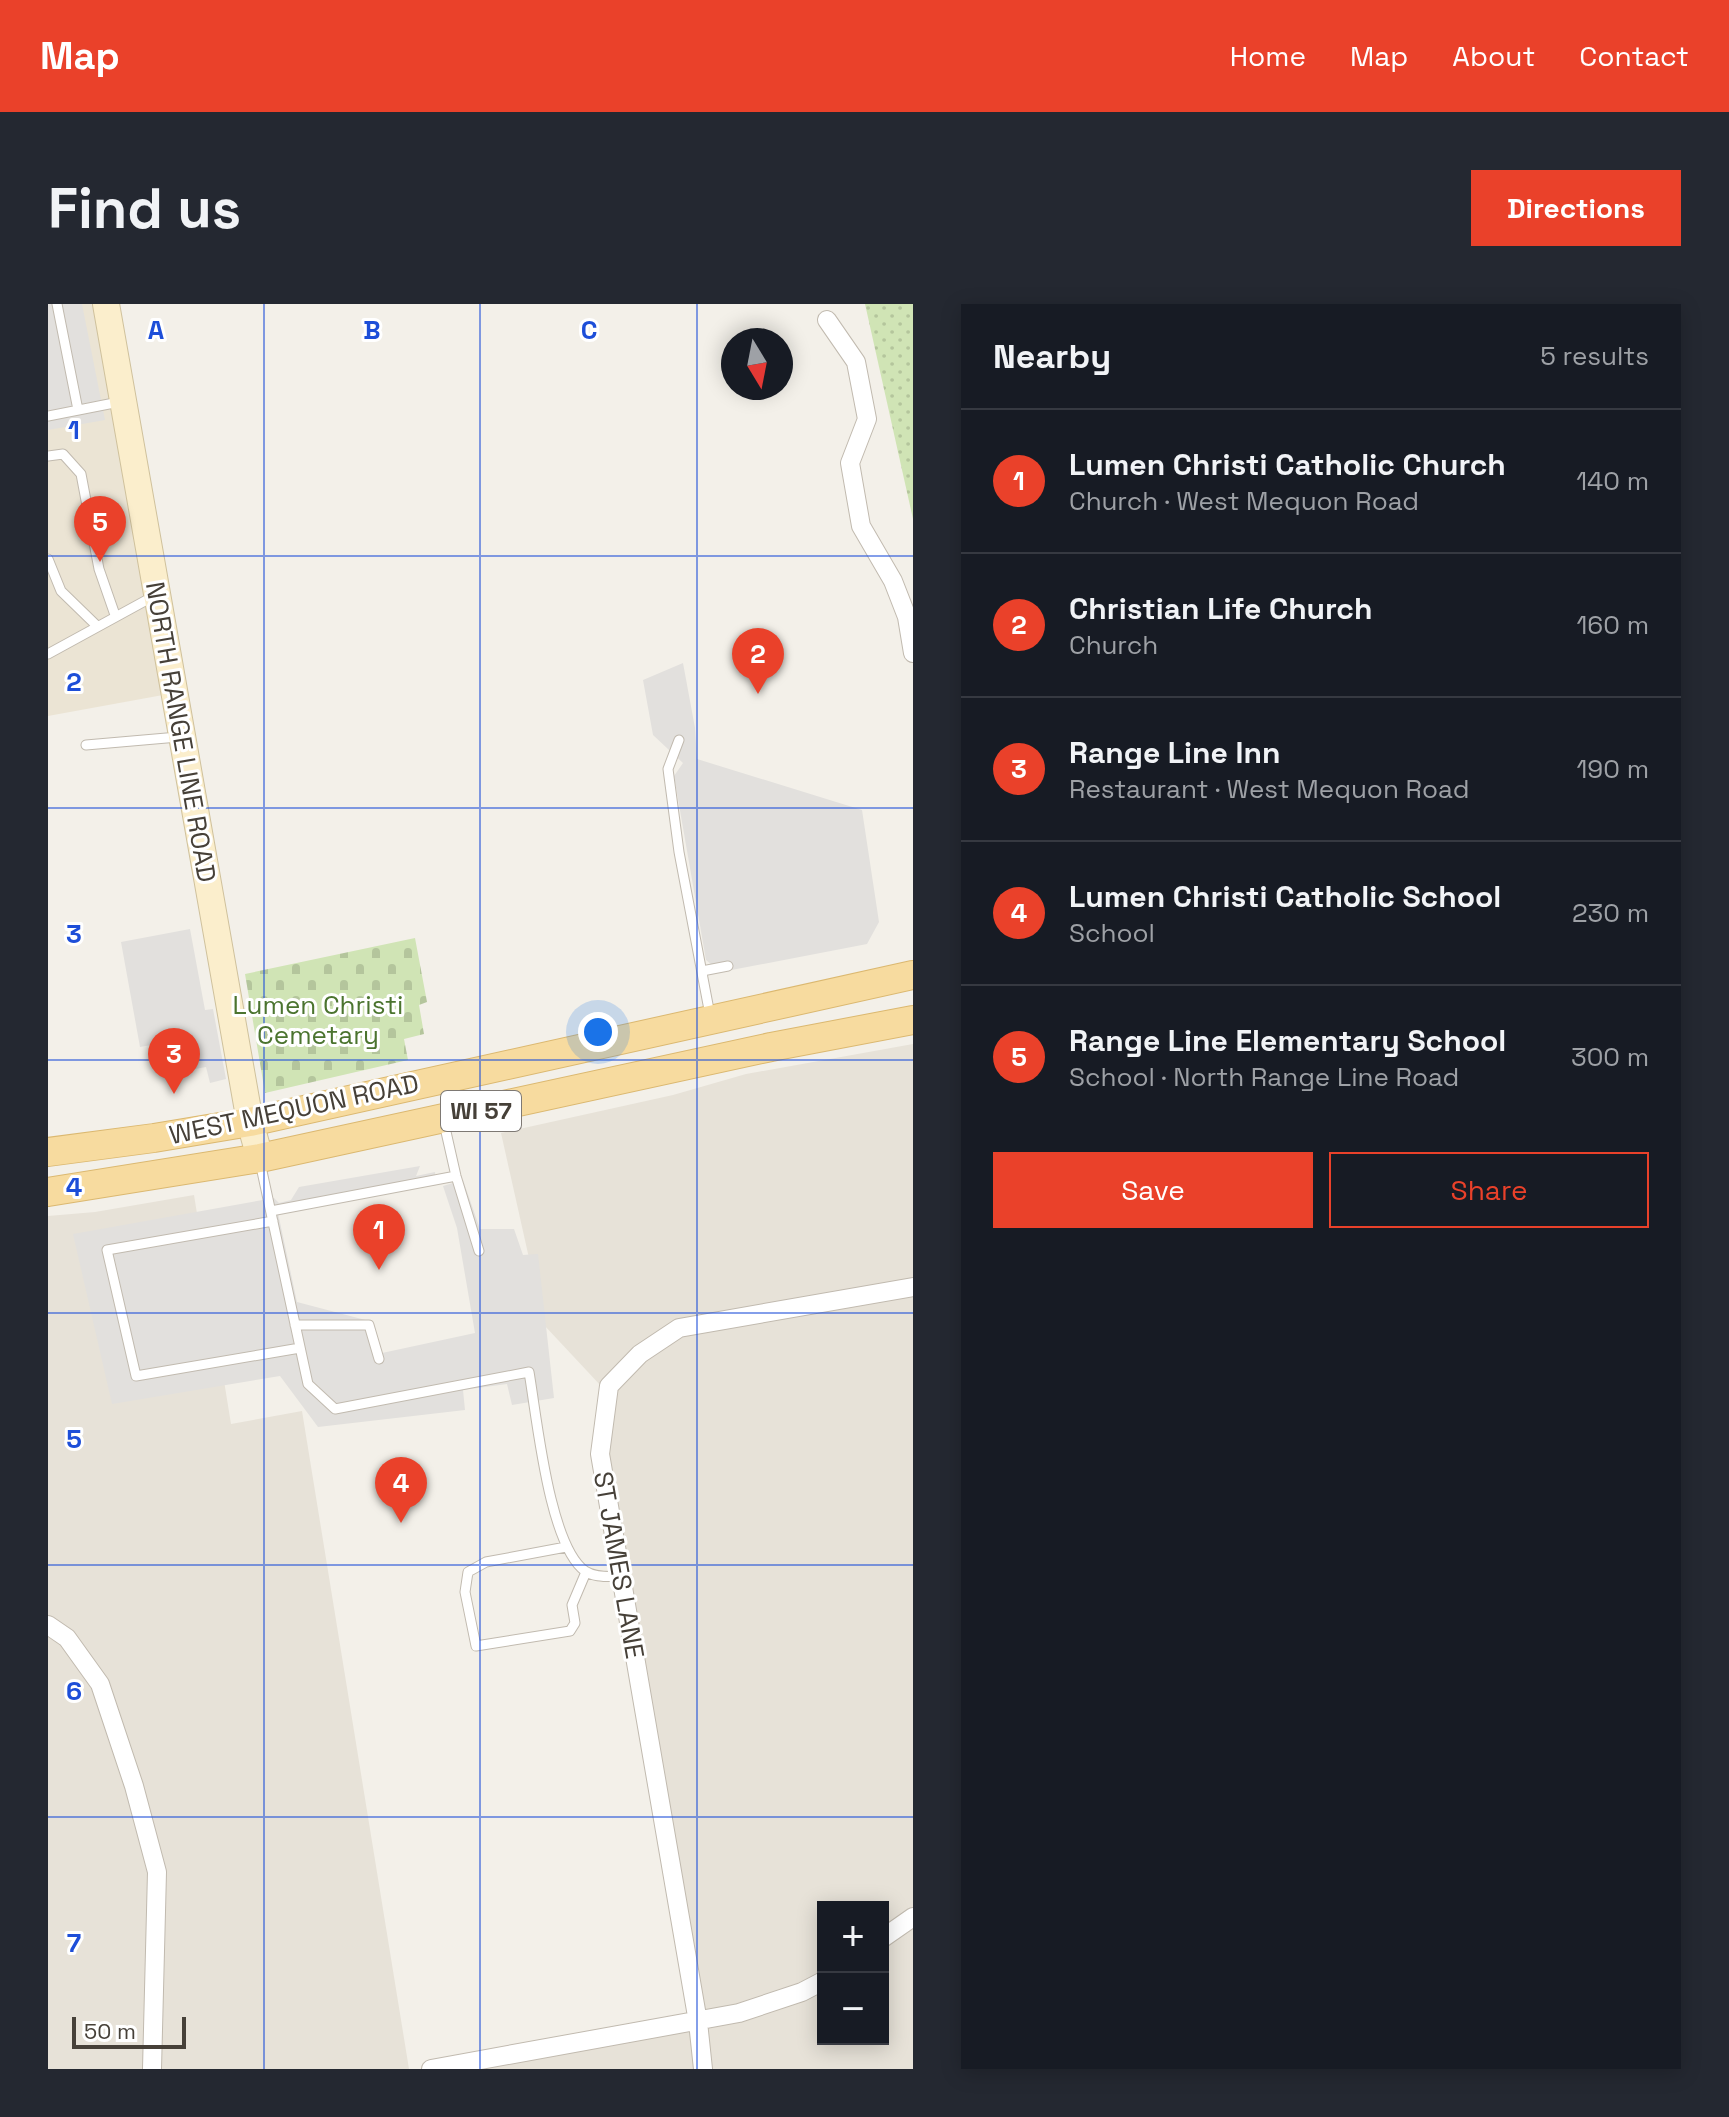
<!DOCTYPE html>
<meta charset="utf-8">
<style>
:root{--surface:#171b24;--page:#242831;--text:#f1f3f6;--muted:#9ea1a6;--line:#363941;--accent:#ea412a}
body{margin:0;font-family:"Space Grotesk",sans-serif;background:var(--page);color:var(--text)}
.controls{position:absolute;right:24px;bottom:24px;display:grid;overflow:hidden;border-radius:0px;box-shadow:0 4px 20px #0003}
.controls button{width:72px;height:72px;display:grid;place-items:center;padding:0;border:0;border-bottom:2px solid var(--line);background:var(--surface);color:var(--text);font:40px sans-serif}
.compass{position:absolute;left:673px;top:24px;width:72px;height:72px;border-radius:50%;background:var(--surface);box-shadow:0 4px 20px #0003;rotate:170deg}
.scale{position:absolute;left:24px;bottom:20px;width:114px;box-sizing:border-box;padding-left:8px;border:4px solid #464038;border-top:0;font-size:22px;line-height:28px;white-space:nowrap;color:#464038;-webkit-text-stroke:6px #fff;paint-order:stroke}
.you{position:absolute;left:550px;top:728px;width:28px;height:28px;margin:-20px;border:6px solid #fff;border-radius:50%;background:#1a73e8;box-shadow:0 0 0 12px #1a73e833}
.badge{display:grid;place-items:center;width:52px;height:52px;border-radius:50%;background:var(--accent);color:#fff;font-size:26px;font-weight:700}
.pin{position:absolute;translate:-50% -66px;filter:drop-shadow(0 2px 4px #0008)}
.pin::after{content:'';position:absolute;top:42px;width:28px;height:24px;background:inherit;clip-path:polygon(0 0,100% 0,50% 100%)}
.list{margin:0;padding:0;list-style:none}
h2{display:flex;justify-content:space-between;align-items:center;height:104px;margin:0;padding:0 32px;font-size:34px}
h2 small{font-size:26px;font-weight:400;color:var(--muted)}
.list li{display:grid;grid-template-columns:52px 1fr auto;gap:24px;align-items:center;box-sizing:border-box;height:144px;padding:0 32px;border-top:2px solid var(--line)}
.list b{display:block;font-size:30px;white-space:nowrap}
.list p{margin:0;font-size:26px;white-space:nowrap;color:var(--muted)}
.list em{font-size:26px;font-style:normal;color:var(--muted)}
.actions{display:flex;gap:16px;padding:24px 32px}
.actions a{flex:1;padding:18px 0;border:2px solid var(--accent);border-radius:0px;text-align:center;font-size:28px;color:var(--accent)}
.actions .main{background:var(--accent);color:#fff}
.map{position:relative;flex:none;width:865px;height:1765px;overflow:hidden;border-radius:0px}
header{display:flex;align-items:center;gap:48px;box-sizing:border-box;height:112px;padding:0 40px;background:var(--accent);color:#fff}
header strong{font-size:38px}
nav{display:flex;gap:44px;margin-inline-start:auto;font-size:28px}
.intro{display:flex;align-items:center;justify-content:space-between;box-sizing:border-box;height:192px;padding:0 48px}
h1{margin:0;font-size:56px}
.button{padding:20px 36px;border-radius:0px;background:var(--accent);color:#fff;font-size:28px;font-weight:700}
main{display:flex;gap:48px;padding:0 48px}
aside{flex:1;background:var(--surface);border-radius:0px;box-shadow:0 4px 20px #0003}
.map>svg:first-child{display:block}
.residential{fill:#e7e2d8;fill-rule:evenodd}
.education{fill:#ebe4d4}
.grass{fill:url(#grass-dots)}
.cemetery{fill:url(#cemetery-stones)}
.parking{fill:#e2e0dd}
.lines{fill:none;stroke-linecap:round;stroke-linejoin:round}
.lane-casing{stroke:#c1baaf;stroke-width:11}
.street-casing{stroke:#c1baaf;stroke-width:20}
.secondary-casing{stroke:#cfc19c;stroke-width:28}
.primary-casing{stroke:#dbb870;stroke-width:30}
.lane{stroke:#fff;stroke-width:9}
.street{stroke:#fff;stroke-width:18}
.secondary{stroke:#fbeecc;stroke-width:26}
.primary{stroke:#f7db9f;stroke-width:28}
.grid{fill:none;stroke:#1d4ed8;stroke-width:2;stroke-opacity:0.55}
.labels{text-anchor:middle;stroke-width:6;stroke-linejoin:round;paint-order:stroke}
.shield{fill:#fff;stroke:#7e7974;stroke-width:2}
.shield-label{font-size:24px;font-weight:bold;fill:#464038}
.street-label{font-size:26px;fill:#464038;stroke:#fff}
.park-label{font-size:26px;fill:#4b742f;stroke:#fff}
.grid-label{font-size:26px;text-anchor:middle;font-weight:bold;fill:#1d4ed8;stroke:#fff;stroke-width:6;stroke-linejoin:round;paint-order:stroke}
</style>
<header>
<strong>Map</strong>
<nav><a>Home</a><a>Map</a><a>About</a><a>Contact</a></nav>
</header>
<div class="intro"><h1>Find us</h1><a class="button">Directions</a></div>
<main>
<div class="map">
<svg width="865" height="1765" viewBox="0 0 865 1765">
<defs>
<pattern id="grass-dots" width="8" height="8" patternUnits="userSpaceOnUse" patternTransform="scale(2)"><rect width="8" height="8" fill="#d0e4b5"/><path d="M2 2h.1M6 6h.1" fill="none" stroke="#b4c59c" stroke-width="1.8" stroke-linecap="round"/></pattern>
<pattern id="cemetery-stones" width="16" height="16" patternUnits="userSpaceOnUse" patternTransform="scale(2)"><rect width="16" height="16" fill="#d0e4b5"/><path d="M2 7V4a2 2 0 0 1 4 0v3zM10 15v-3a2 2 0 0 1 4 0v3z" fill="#b4c59c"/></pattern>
</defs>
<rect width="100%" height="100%" fill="#f3f0e9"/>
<path class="residential" d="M865,740v1025h-428l223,-42 -100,-575 8,-50 -72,-77 -43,-192 172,-38 73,-21zM775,1603h60v132h-60z
M146,891l37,229 71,-13 107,658h-361v-853l47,-4z"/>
<path class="education" d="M0,0h58l68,389 -126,23z"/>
<path class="grass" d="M817,0h48v215z"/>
<path class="cemetery" d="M367,634l12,64 -8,3 5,29 -20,5 4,21 -143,33 -20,-119z"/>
<path class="parking" d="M0,0h34l23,116 -57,10z
M635,359l12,65 2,31 165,51 17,112 -12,22 -146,28 -15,-12 -32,-184 9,-13 -30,-28 -10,-55z
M142,625l15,81 8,-1 13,70 -16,4 -4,-16 -33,6 -6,-31 -27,5 -19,-105z
M372,862l-4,10 19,-4 1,13 -158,28 19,89 76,20 9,31 93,-20 -18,-105 -14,-42 20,-6 17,49h34l9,26 15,-1 16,144 -42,7 -5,-21 -44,6 2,20 -147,17 -38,-51 -168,28 -39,-170 201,-36 5,5 12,-3 8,-13z"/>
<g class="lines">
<defs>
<path id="lane" d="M9,0l21,106
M0,112l71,-14
M0,152l15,-2 18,20 18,95 16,46
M0,255l13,32 35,34
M0,350l106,-58
M631,436l-11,29 11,83 31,163
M38,441l92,-8
M654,667l26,-5
M396,819l12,53 23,75
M212,858l48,222 27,25 194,-37c8,46 20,173 56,199 10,7 25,5 36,6
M223,907l185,-35
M225,917l-166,29 29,126 164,-28
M247,1021h74l10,34
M518,1243l-80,15 -18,10 -3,20 11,54 94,-15 5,-8 -3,-18 14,-33"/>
<path id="street" d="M779,16l29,42 11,57 -17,44 11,63 32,55 14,36 6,36
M0,1321l19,13 33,46 34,102 23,86 -5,197
M835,1634l30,-21
M383,1765l308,-56 63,-21 21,-11
M655,1765l-5,-47 -98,-568 9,-68 31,-32 39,-26 234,-41"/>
<path id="secondary" d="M58,0l144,818 10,36"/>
<path id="primary" d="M0,848l106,-14 96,-16 663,-147
M0,888l212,-34 511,-111 142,-27"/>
</defs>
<use href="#lane" class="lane-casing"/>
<use href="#street" class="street-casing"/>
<use href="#secondary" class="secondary-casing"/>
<use href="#primary" class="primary-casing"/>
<use href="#lane" class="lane"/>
<use href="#street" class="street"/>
<use href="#secondary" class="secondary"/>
<use href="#primary" class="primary"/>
</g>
<path class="grid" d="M216,0v1765M432,0v1765M649,0v1765M0,252h865M0,504h865M0,756h865M0,1009h865M0,1261h865M0,1513h865"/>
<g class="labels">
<rect class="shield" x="393" y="787" width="80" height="40" rx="6"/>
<g class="shield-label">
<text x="433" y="815">WI 57</text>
</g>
<g class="street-label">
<text transform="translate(133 428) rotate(80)" y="9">NORTH RANGE LINE ROAD</text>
<text transform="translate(246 805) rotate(-12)" y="9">WEST MEQUON ROAD</text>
<text transform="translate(571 1261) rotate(80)" y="9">ST JAMES LANE</text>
</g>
<g class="park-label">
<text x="270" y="710">Lumen Christi<tspan x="270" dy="30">Cemetary</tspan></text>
</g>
</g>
<g class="grid-label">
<text x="108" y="35">A</text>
<text x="324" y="35">B</text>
<text x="541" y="35">C</text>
<text x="26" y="135">1</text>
<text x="26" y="387">2</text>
<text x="26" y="639">3</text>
<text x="26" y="892">4</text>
<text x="26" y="1144">5</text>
<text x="26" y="1396">6</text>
<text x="26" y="1648">7</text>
</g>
</svg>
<div class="controls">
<button>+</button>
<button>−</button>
</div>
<svg class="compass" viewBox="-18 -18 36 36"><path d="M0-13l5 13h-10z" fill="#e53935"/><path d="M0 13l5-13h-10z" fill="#9ea1a6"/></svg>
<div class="scale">50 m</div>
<div class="you"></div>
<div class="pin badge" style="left:331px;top:966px">1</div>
<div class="pin badge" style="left:710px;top:390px">2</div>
<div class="pin badge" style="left:126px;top:790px">3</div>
<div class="pin badge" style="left:353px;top:1219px">4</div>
<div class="pin badge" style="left:52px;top:258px">5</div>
</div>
<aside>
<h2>Nearby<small>5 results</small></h2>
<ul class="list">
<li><span class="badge">1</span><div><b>Lumen Christi Catholic Church</b><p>Church · West Mequon Road</p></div><em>140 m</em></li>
<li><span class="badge">2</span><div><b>Christian Life Church</b><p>Church</p></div><em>160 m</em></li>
<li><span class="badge">3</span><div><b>Range Line Inn</b><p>Restaurant · West Mequon Road</p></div><em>190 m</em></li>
<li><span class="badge">4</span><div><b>Lumen Christi Catholic School</b><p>School</p></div><em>230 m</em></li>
<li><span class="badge">5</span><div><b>Range Line Elementary School</b><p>School · North Range Line Road</p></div><em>300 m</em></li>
</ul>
<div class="actions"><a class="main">Save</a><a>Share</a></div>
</aside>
</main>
